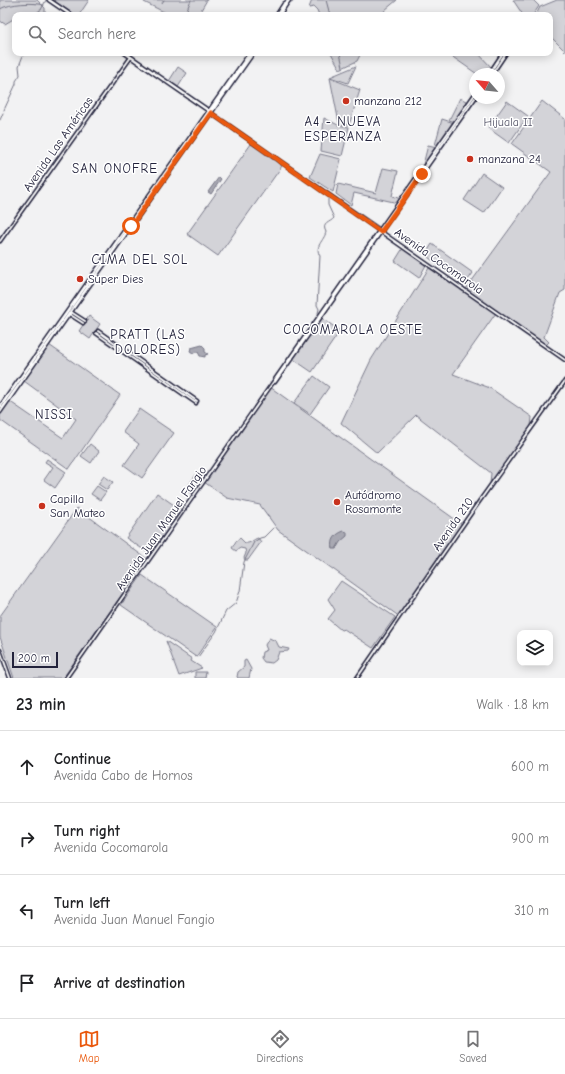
<!DOCTYPE html>
<meta charset="utf-8">
<style>
:root{--surface:#fff;--page:#f2f2f2;--text:#202124;--muted:#757577;--line:#e0e0e0;--accent:#ea580c}
body{margin:0;font-family:"Comic Neue",sans-serif;background:var(--page);color:var(--text)}
.controls{position:absolute;right:12px;bottom:12px;display:grid;overflow:hidden;border-radius:8px;box-shadow:0 2px 10px #0003}
.controls button{width:36px;height:36px;display:grid;place-items:center;padding:0;border:0;border-bottom:1px solid var(--line);background:var(--surface);color:var(--text);font:20px sans-serif}
.compass{position:absolute;left:469px;top:68px;width:36px;height:36px;border-radius:50%;background:var(--surface);box-shadow:0 2px 10px #0003;rotate:298deg}
.scale{position:absolute;left:12px;bottom:10px;width:46px;box-sizing:border-box;padding-left:4px;border:2px solid #22223b;border-top:0;font-size:11px;line-height:14px;white-space:nowrap;color:#22223b;-webkit-text-stroke:3px #fff;paint-order:stroke}
.stop{position:absolute;width:12px;height:12px;margin:-9px;border:3px solid #ea580c;border-radius:50%;background:#fff}
.stop.end{background:#ea580c;border-color:#fff;box-shadow:0 1px 4px #0008}
.list{margin:0;padding:0;list-style:none}
h2{display:flex;justify-content:space-between;align-items:center;height:52px;margin:0;padding:0 16px;font-size:17px}
h2 small{font-size:13px;font-weight:400;color:var(--muted)}
.list li{display:grid;grid-template-columns:26px 1fr auto;gap:12px;align-items:center;box-sizing:border-box;height:72px;padding:0 16px;border-top:1px solid var(--line)}
.list b{display:block;font-size:15px;white-space:nowrap}
.list p{margin:0;font-size:13px;white-space:nowrap;color:var(--muted)}
.list em{font-size:13px;font-style:normal;color:var(--muted)}
.icon{flex:none;width:22px;height:22px;fill:none;stroke:currentColor;stroke-width:2;stroke-linecap:round;stroke-linejoin:round}
.map{position:relative;flex:none;width:565px;height:678px;overflow:hidden}
.search{position:absolute;background:var(--surface);box-shadow:0 2px 10px #0003;left:12px;right:12px;top:12px;height:44px;display:flex;align-items:center;gap:10px;box-sizing:border-box;padding:0 14px;border-radius:8px;color:var(--muted);font-size:15px}
.sheet{height:340px;background:var(--surface)}
nav{display:flex;justify-content:space-around;align-items:center;box-sizing:border-box;height:56px;border-top:1px solid var(--line);background:var(--surface);font-size:11px;color:var(--muted)}
nav a{display:grid;justify-items:center;gap:2px}
nav .on{color:var(--accent)}
.map>svg:first-child{display:block}
.green{fill:#d3d3d8;stroke:#7a7a8a}
.water{fill:#a8a8b2;stroke:#727282}
.lines{fill:none;stroke-linecap:round;stroke-linejoin:round}
.stream{stroke:#727282;stroke-width:1}
.tertiary-casing{stroke:#22223b;stroke-width:5}
.secondary-casing{stroke:#22223b;stroke-width:5}
.primary-casing{stroke:#22223b;stroke-width:5.5}
.tertiary{stroke:#fff;stroke-width:2}
.secondary{stroke:#fff;stroke-width:2}
.primary{stroke:#fff;stroke-width:2.5}
.route{stroke:#ea580c;stroke-width:5}
.poi-dot{fill:#c8321e;stroke:#fff;stroke-width:1.5}
.labels{text-anchor:middle;stroke-width:3;stroke-linejoin:round;paint-order:stroke}
.poi-label{font-size:12px;fill:#22223b;stroke:#fff;text-anchor:start}
.park-label{font-size:12px;fill:#57576a;stroke:#fff}
.street-label{font-size:12px;fill:#22223b;stroke:#fff}
.neighbourhood-label{font-size:13px;letter-spacing:1px;fill:#22223b;stroke:#fff}
</style>
<div class="map">
<svg width="565" height="678" viewBox="0 0 565 678">
<rect width="100%" height="100%" fill="#f2f2f3"/>
<filter id="ink" filterUnits="userSpaceOnUse"><feTurbulence type="fractalNoise" baseFrequency=".025" numOctaves="2"/><feDisplacementMap in="SourceGraphic" scale="8" xChannelSelector="R" yChannelSelector="G"/><feConvolveMatrix kernelMatrix="1 2 1 2 8 2 1 2 1" color-interpolation-filters="sRGB"/></filter>
<g filter="url(#ink)">
<path class="green" d="M0,0h37l8,8v7h-30v3l-10,6 -5,-3z
M53,0h36l-10,15h-4z
M144,0h63l-9,15h-28l-26,-13z
M312,0h85l-12,10 -3,5h-63l-2,-5 -3,-3 -5,1z
M513,0h20l6,6 -6,9h-10z
M557,0h8v51l-15,-15v-21h-14l4,-8z
M331,53h30l-4,8 -17,8z
M447,53h31l14,15 -4,6h-11z
M356,66l-8,17 -18,-6z
M178,67l9,6 -9,14 -9,-6z
M330,78l30,12 -11,35 -10,-2z
M460,98l8,4 -13,20 -6,-2z
M507,101l21,15 -19,27 -21,-15z
M542,101l23,18v171l-5,3 -16,44 5,5 -3,3 -80,-56 85,-117 -39,-28z
M324,118l14,7 11,2 -7,29 -21,-5z
M442,119l12,4 -16,23 -3,-1z
M251,144l31,22 -64,90 -31,-22z
M428,145l9,2 -15,22z
M320,154l21,5 -8,33 -23,-15z
M383,168l15,3 -6,25 9,3 -3,4 -44,-10 -3,12 -15,-11 2,-10 38,9z
M482,173l20,14 -18,26 -20,-13z
M311,180l70,48 -1,1 -69,-48z
M432,244l41,29 -8,11 -40,-29z
M403,248l23,17 -7,13 -24,-17z
M429,268l67,45 -43,61 37,14 42,29 -1,9 -131,191 -122,-87 -18,-25 -33,-7 -23,-16 66,-95 193,138 27,-41 1,-11 -75,-58 -39,38 -36,-30 30,-63z
M89,316l11,8 -10,15 -11,-8z
M322,318l18,13 -28,41 -19,-13z
M49,345l71,50 -51,74 -69,-49v-6l9,-13 54,37 13,-19 -52,-38z
M314,376l15,11 -19,27 -16,-11z
M139,409l35,24 -32,45 -18,-13 15,-21 -16,-12z
M90,444l9,7 -8,12 -10,-7z
M47,459l19,13 -11,16 -11,-8 9,-13 -8,-5z
M198,472l7,5 -12,17 -7,-5z
M104,476l9,6 -6,8 -9,-6z
M97,486l9,6 -6,8 -9,-6z
M157,493l24,17 -31,44 -24,-16z
M77,508l70,51 -84,119h-49l-14,-41v-21z
M240,538l5,5c6,1 8,-4 13,-5l3,4 -13,18h-3l-1,-2 2,-5 -1,-4 -5,-1 -4,3 -4,-3 4,-7z
M142,575l75,52 -21,30 -75,-52z
M341,581l54,36 -22,31 -29,-19 -3,1 -13,-11 7,-9 -7,-11z
M269,638l7,3 3,6 10,2 -1,2 -9,1 -3,8 -4,3 -8,-1 -3,-4 1,-6 5,-2 -2,-5z
M166,641l26,18 -1,2 11,7 -23,8z
M246,660l5,9 -2,9h-11l-1,-1 1,-5 6,-5v-6z
M195,672h11l-1,6h-10z"/>
<path class="water" d="M219,177l2,2 -10,15 -3,-2z
M202,345l3,3v4l3,2 -3,1v2l-5,-1 -2,-4 -5,1 -3,-2 1,-3z
M344,531l3,1v4l-7,6 -4,7h-3c-2,-9 2,-15 11,-18z"/>
<g class="lines">
<path class="stream" d="M326,0l4,15
M291,2l5,-2
M162,3l2,-3
M281,6l5,-6
M0,9c10,-6 33,-7 44,-4
M185,14l6,-14
M34,15l6,-5h1l5,-10
M340,53l3,14
M4,110l12,-26v-3l4,-6 -1,-9 5,-13
M0,120l3,-7
M318,313l1,-4 -2,-4 3,-49c-6,-10 4,-15 6,-24 -5,-9 4,-9 8,-14l-6,-13v-6
M198,657l18,-25 10,-21 10,-8 4,-12 4,-29 10,-20 6,-4 4,-1 9,-9"/>
<defs>
<path id="tertiary" d="M463,289l102,71
M357,678l119,-172 89,-125"/>
<path id="secondary" d="M489,74l14,-21
M492,74l14,-21
M211,113l252,176
M0,241l131,-184
M71,312l14,9
M69,314l14,9
M98,331l99,70
M96,333l100,70
M275,382l200,-284
M0,650l10,28
M66,678l409,-584"/>
<path id="primary" d="M49,0l22,15
M277,15l7,-11 3,-2
M279,15l10,-15
M125,53l84,58
M0,407l250,-354
M0,412l253,-359"/>
</defs>
<use href="#tertiary" class="tertiary-casing"/>
<use href="#secondary" class="secondary-casing"/>
<use href="#primary" class="primary-casing"/>
<use href="#tertiary" class="tertiary"/>
<use href="#secondary" class="secondary"/>
<use href="#primary" class="primary"/>
</g>
</g>
<g class="lines" filter="url(#ink)">
<path class="route" d="M131,226l80,-113 170,119 41,-58"/>
</g>
<g class="poi-dot">
<circle cx="346" cy="101" r="4"/>
<circle cx="470" cy="159" r="4"/>
<circle cx="80" cy="279" r="4"/>
<circle cx="337" cy="502" r="4"/>
<circle cx="42" cy="506" r="4"/>
</g>
<g class="labels">
<g class="poi-label">
<text x="354" y="105">manzana 212</text>
<text x="478" y="163">manzana 24</text>
<text x="88" y="283">Super Dies</text>
<text x="345" y="499">Autódromo<tspan x="345" dy="14">Rosamonte</tspan></text>
<text x="50" y="503">Capilla<tspan x="50" dy="14">San Mateo</tspan></text>
</g>
<g class="park-label">
<text x="508" y="126">Hijuala II</text>
</g>
<g class="street-label">
<text transform="translate(58 144) rotate(-55)" y="4">Avenida Las Américas</text>
<text transform="translate(439 261) rotate(35)" y="4">Avenida Cocomarola</text>
<text transform="translate(453 524) rotate(-55)" y="4">Avenida 210</text>
<text transform="translate(161 528) rotate(-55)" y="4">Avenida Juan Manuel Fangio</text>
</g>
<g class="neighbourhood-label">
<text x="343" y="126">A4 - NUEVA<tspan x="343" dy="15">ESPERANZA</tspan></text>
<text x="115" y="173">SAN ONOFRE</text>
<text x="140" y="264">CIMA DEL SOL</text>
<text x="353" y="334">COCOMAROLA OESTE</text>
<text x="148" y="339">PRATT (LAS<tspan x="148" dy="15">DOLORES)</tspan></text>
<text x="54" y="419">NISSI</text>
</g>
</g>
</svg>
<div class="controls">
<button><svg class="icon" aria-label="layers" viewBox="0 0 24 24"><path d="M12 4l9 5-9 5-9-5zM3 14l9 5 9-5"/></svg></button>
</div>
<svg class="compass" viewBox="-18 -18 36 36"><path d="M0-13l5 13h-10z" fill="#e53935"/><path d="M0 13l5-13h-10z" fill="#757577"/></svg>
<div class="scale">200 m</div>
<div class="stop" style="left:131px;top:226px"></div>
<div class="stop end" style="left:422px;top:174px"></div>
<div class="search"><svg class="icon" aria-label="search" viewBox="0 0 24 24"><circle cx="10" cy="10" r="6"/><path d="M15 15l6 6"/></svg>Search here</div>
</div>
<section class="sheet">
<h2>23 min<small>Walk · 1.8 km</small></h2>
<ul class="list">
<li><svg class="icon" aria-label="ahead" viewBox="0 0 24 24"><path d="M12 20V5M6 11l6-6 6 6"/></svg><div><b>Continue</b><p>Avenida Cabo de Hornos</p></div><em>600 m</em></li>
<li><svg class="icon" aria-label="right" viewBox="0 0 24 24"><path d="M7 20v-9h11M14 6l5 5-5 5"/></svg><div><b>Turn right</b><p>Avenida Cocomarola</p></div><em>900 m</em></li>
<li><svg class="icon" aria-label="left" viewBox="0 0 24 24"><path d="M17 20v-9H6M10 6l-5 5 5 5"/></svg><div><b>Turn left</b><p>Avenida Juan Manuel Fangio</p></div><em>310 m</em></li>
<li><svg class="icon" aria-label="arrive" viewBox="0 0 24 24"><path d="M6 21V4h12l-3 4 3 4H6"/></svg><div><b>Arrive at destination</b></div></li>
</ul>
</section>
<nav>
<a class="on"><svg class="icon" aria-label="map" viewBox="0 0 24 24"><path d="M3 6l6-2 6 2 6-2v14l-6 2-6-2-6 2zM9 4v14M15 6v14"/></svg>Map</a>
<a><svg class="icon" aria-label="directions" viewBox="0 0 24 24"><path d="M12 3l9 9-9 9-9-9zM9 14v-3h6M13 9l2 2-2 2"/></svg>Directions</a>
<a><svg class="icon" aria-label="saved" viewBox="0 0 24 24"><path d="M7 4h10v16l-5-4-5 4z"/></svg>Saved</a>
</nav>
